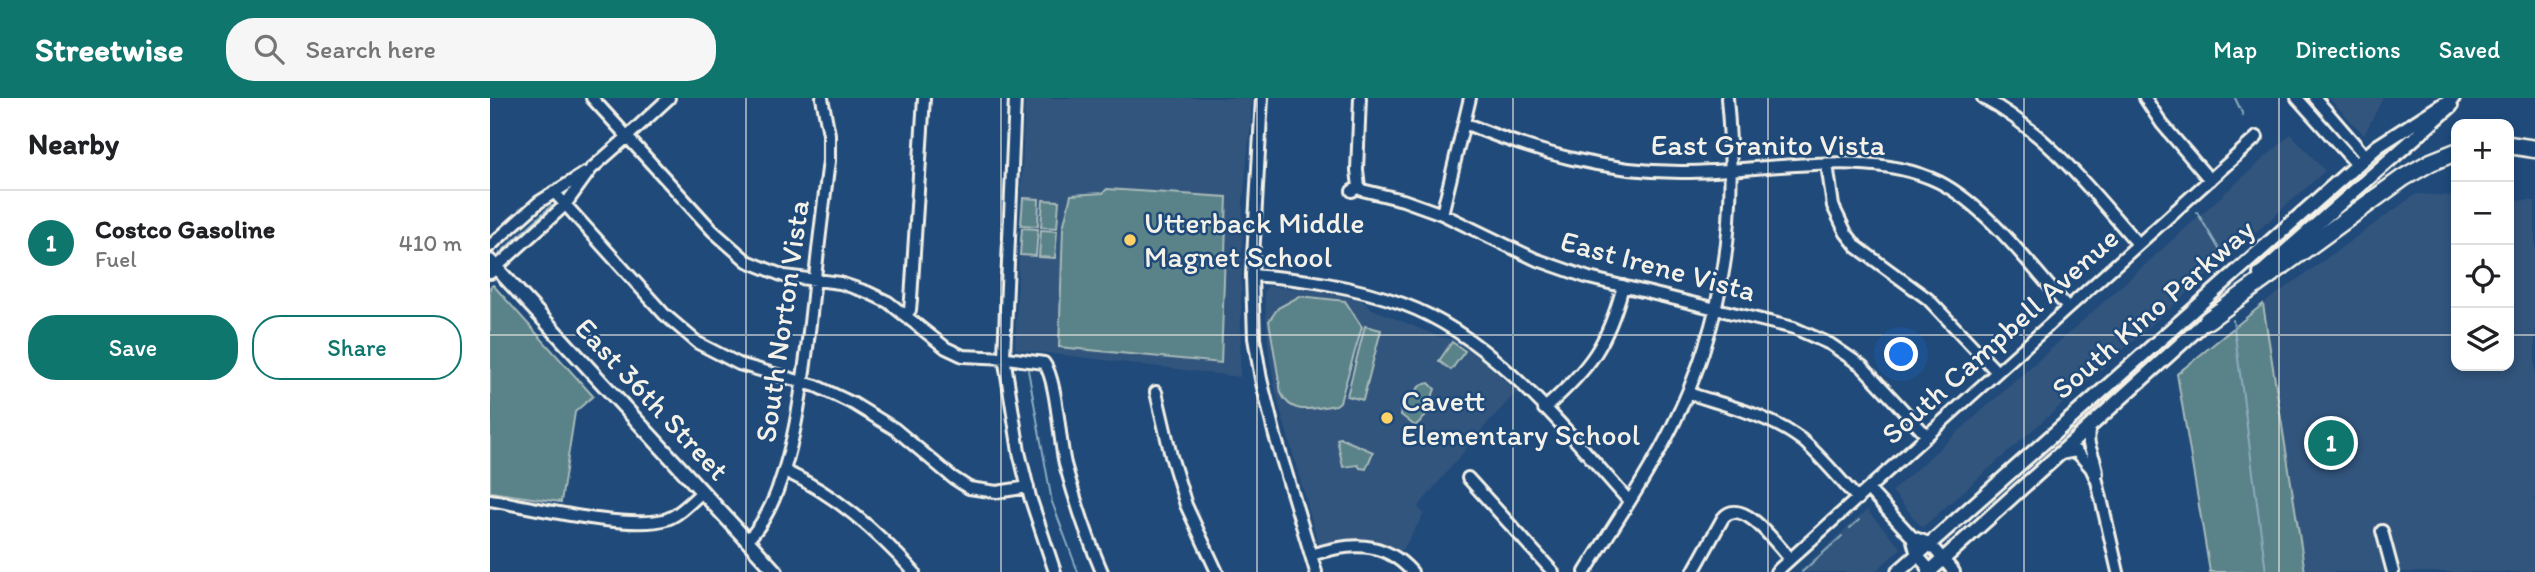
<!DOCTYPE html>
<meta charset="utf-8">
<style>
:root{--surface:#fff;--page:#f6f6f6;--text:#202124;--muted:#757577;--line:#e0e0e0;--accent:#0f766e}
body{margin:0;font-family:Itim,sans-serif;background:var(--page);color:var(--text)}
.controls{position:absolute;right:21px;top:21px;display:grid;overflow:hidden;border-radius:14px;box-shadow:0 4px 10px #0003}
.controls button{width:63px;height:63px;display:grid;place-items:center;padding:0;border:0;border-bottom:2px solid var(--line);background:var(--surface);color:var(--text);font:35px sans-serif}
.you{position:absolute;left:1412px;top:257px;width:24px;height:24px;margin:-18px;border:5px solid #fff;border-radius:50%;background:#1a73e8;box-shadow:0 0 0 10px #1a73e833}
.badge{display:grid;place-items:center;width:46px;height:46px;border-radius:50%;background:var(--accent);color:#fff;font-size:23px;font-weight:700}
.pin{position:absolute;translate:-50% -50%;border:4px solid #fff;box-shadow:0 2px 7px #0006}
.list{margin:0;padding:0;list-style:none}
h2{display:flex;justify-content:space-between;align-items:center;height:91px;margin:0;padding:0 28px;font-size:30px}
h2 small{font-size:23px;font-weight:400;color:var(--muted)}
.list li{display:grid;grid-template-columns:46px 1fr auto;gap:21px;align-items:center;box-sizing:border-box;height:105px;padding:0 28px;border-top:2px solid var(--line)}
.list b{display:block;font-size:26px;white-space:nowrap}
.list p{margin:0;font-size:23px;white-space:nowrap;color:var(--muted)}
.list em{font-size:23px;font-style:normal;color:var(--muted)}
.actions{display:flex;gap:14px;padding:21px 28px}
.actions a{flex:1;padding:16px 0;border:2px solid var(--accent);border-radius:28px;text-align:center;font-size:24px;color:var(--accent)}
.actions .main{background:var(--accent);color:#fff}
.icon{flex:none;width:38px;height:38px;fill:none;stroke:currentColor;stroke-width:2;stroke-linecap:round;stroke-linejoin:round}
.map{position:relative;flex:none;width:2045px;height:474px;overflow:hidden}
header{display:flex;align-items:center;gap:42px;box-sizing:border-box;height:98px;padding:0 35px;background:var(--accent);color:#fff}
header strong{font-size:33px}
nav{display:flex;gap:38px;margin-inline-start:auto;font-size:24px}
.search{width:490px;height:63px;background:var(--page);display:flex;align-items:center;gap:18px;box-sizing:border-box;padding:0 24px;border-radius:28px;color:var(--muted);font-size:26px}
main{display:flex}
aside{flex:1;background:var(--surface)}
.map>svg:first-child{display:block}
.built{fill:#33547d}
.green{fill:#5a8289;stroke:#a7bab8;stroke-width:2}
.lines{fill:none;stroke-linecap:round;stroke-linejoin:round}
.stream{stroke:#8babbd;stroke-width:2}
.minor-casing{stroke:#f4f1e8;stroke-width:16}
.major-casing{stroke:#f4f1e8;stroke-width:18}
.highway-casing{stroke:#f4f1e8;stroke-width:21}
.minor{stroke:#1f4a7a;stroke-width:10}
.major{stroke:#1f4a7a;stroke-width:12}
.highway{stroke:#1f4a7a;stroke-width:16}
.grid{fill:none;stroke:#f4f1e8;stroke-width:2;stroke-opacity:0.55}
.poi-dot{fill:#ffd166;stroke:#1f4a7a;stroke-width:2.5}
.labels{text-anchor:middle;stroke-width:5;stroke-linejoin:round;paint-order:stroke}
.street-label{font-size:30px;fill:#f4f1e8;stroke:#1f4a7a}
.poi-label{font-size:30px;fill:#f4f1e8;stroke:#1f4a7a;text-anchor:start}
</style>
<header>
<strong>Streetwise</strong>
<div class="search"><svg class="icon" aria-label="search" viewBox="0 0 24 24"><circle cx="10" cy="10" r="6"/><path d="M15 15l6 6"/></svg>Search here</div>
<nav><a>Map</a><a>Directions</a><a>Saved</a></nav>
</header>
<main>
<aside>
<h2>Nearby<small></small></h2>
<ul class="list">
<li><span class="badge">1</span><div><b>Costco Gasoline</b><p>Fuel</p></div><em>410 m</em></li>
</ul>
<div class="actions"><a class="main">Save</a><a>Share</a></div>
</aside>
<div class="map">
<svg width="2045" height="474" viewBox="0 0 2045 474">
<rect width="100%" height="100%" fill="#1f4a7a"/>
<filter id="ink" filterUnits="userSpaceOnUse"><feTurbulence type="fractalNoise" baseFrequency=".0143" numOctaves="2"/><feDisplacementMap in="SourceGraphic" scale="14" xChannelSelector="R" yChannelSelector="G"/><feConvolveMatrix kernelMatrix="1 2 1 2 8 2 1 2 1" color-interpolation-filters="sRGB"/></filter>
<g filter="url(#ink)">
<path class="built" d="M535,0h226v21l-8,83 -3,175 -225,-28z
M1839,0h54l-19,37z
M1801,36l34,37 -403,357 -30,-37z
M1926,96l40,2v170h53v-166l26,1v371h-230l-42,-268z
M778,188l58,6 36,8 8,8 70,29 12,2 29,20 36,33 -27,28 -72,87 6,7 -22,37 -32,-10 -24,-2 -27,7 -43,-152 -7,-39 -5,-64z
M1377,412l34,38 -26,24h-77z"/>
<path class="green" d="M617,91l120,8 -6,166 -162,-16 4,-119 8,-33 32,-2z
M533,100l16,1 -1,27 -17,-1z
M553,102l16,1 -2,27 -16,-1z
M532,130l16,1 -2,27 -16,-1z
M551,132l16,1 -2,27 -16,-1z
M3,187l100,111 -18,16 -14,90 -71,-10v-205z
M810,198l45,5 17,26 -22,75 -4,3c-22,3 -44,12 -55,-12l-12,-72 9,-13z
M1773,206l42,268h-95l-33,-198z
M875,228l16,4 -18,70 -16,-4z
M962,244l13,9 -14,19 -12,-9z
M939,285l6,6 -10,28 -10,9 -14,-11 -1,-8 21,-22z
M850,340l33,14 -7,17 -6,-1 -2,-3 -15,2 -6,-28z"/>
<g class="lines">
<path class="stream" d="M1745,0l8,17
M1707,114l25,42 2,9
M10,155l51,-47
M1743,222l33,252
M538,272l24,132 26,70
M1360,430l9,-8
M1312,474l40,-36"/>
<defs>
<path id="minor" d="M102,0l32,35
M525,0l-11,258 15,96 11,45 25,75
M772,0l-10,177 2,63 7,41 14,57 41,136
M1493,0c64,34 108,93 155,146
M1655,0l17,26 48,56
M1807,0l60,67
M1825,0l51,59
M974,25c70,29 140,49 217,49 79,1 185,-26 258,10 47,24 94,86 129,126
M140,36l39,-36
M140,42l83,91 34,30 37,15 56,7 27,9 21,10 58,46 17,8 44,2 37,5c13,17 15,76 21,101 10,36 22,73 37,108
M1337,66l6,42 13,27 11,14 71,52 69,73
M869,89l-2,-17 3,-72
M862,93l7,-4 3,3 41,10 39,14 93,45 54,19 205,50 36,16 32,22 65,70
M64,94l110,122 34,29 41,21 77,22 38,18 41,25 57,48 17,11 28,4 31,-5
M952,116l28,-116
M0,148l49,-44 46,-29
M0,175l75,-68 26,-36 33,-29
M762,177c52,4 101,11 151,29 91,33 163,127 226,197
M415,217l5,-5 1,-11 13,-201
M666,294l15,64 15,49 31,67
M1198,295c39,13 81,22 114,47 20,17 38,40 56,59
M1054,311c46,-41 63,-63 79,-123
M1600,329c-6,21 6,26 7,47
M1570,356l16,-3 15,17 6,13 21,91
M295,373c51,24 91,59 129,101
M978,380l85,94
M1378,391l44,48 17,6 25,29
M0,402c42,7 140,31 177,19 12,-4 25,-18 35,-27
M1892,433l11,41
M1422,439l5,18 15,17
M257,442c50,-45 60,-195 68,-262 4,-39 9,-78 14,-117v-27l-7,-36
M821,457c38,-12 72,-16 101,17
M1095,474c30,-49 63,-96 88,-147 53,-108 65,-208 54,-327
M1203,474l30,-54c19,-23 54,27 67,41
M1286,474l481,-435"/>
<path id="major" d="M0,163l286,311
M1770,176l191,-168
M1408,474l480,-426 75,-48
M1439,474l285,-258"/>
<path id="highway" d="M2019,47l26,4
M1718,222l195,-142 28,-16 25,-10"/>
</defs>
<use href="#minor" class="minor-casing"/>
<use href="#major" class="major-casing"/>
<use href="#highway" class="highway-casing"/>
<use href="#minor" class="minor"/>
<use href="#major" class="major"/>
<use href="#highway" class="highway"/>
</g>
</g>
<path class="grid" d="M256,0v474M511,0v474M767,0v474M1023,0v474M1278,0v474M1534,0v474M1789,0v474M0,237h1966M2019,237h26"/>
<g class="poi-dot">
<circle cx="640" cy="142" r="7"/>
<circle cx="897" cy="320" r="7"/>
</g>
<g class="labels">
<g class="street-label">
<text x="1278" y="57">East Granito Vista</text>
<text transform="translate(1168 168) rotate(15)" y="10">East Irene Vista</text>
<text transform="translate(1663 211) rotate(-41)" y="10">South Kino Parkway</text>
<text transform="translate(292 223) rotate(-82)" y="10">South Norton Vista</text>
<text transform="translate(1510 238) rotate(-42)" y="10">South Campbell Avenue</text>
<text transform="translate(162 301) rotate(47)" y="10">East 36th Street</text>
</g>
<g class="poi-label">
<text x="654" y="135">Utterback Middle<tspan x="654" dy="34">Magnet School</tspan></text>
<text x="911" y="313">Cavett<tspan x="911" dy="34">Elementary School</tspan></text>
</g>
</g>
</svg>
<div class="controls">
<button>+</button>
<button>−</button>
<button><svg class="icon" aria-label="locate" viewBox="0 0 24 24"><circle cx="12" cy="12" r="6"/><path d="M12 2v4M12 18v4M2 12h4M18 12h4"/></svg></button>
<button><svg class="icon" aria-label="layers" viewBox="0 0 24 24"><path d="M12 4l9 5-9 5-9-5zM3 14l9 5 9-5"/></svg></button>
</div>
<div class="you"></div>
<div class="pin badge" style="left:1841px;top:345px">1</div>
</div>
</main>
